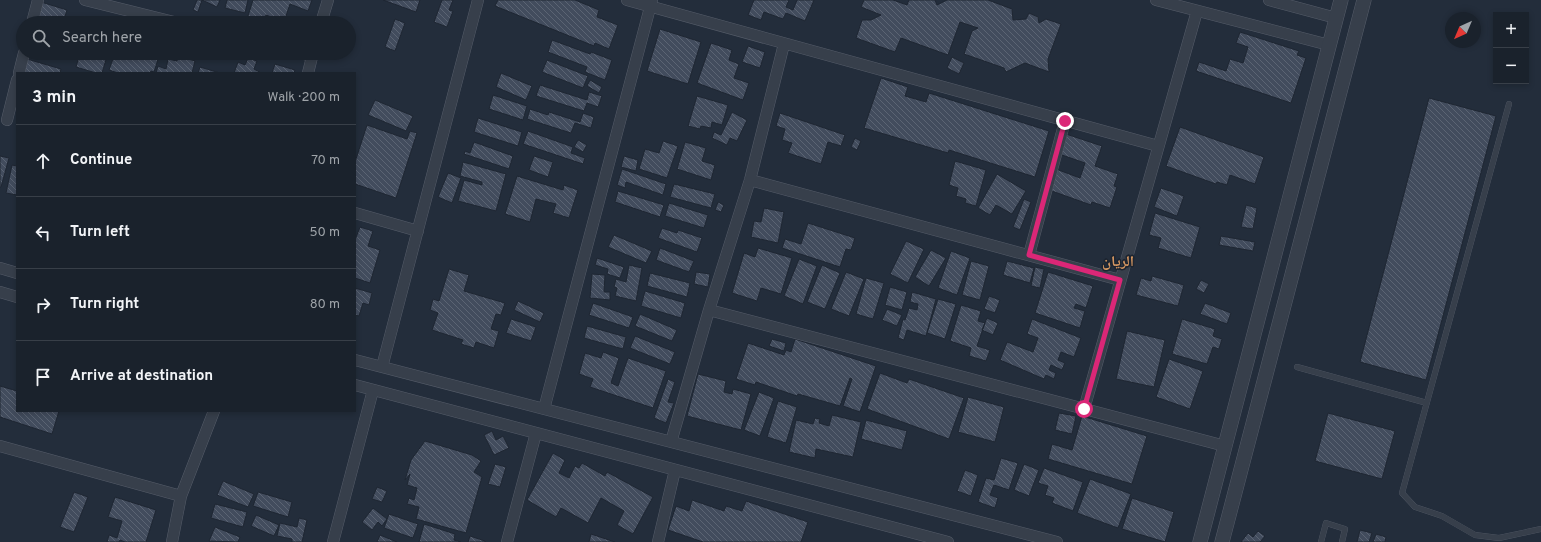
<!DOCTYPE html>
<meta charset="utf-8">
<style>
:root{--surface:#1a222c;--page:#272f38;--text:#f1f3f6;--muted:#9fa4a9;--line:#383f48}
body{margin:0;font-family:Overpass,"Noto Naskh Arabic",sans-serif;background:var(--page);color:var(--text)}
.controls{position:absolute;right:12px;top:12px;display:grid;overflow:hidden;border-radius:0px;box-shadow:0 2px 6px #0003}
.controls button{width:36px;height:36px;display:grid;place-items:center;padding:0;border:0;border-bottom:1px solid var(--line);background:var(--surface);color:var(--text);font:20px sans-serif}
.compass{position:absolute;left:1445px;top:12px;width:36px;height:36px;border-radius:50%;background:var(--surface);box-shadow:0 2px 6px #0003;rotate:224deg}
.stop{position:absolute;width:12px;height:12px;margin:-9px;border:3px solid #db2777;border-radius:50%;background:#fff}
.stop.end{background:#db2777;border-color:#fff;box-shadow:0 1px 4px #0008}
.list{margin:0;padding:0;list-style:none}
h2{display:flex;justify-content:space-between;align-items:center;height:52px;margin:0;padding:0 16px;font-size:17px}
h2 small{font-size:13px;font-weight:400;color:var(--muted)}
.list li{display:grid;grid-template-columns:26px 1fr auto;gap:12px;align-items:center;box-sizing:border-box;height:72px;padding:0 16px;border-top:1px solid var(--line)}
.list b{display:block;font-size:15px;white-space:nowrap}
.list em{font-size:13px;font-style:normal;color:var(--muted)}
.icon{flex:none;width:22px;height:22px;fill:none;stroke:currentColor;stroke-width:2;stroke-linecap:round;stroke-linejoin:round}
.map{position:relative;flex:none;width:1541px;height:542px;overflow:hidden}
.search{position:absolute;background:var(--surface);box-shadow:0 2px 6px #0003;left:16px;top:16px;width:340px;height:44px;display:flex;align-items:center;gap:10px;box-sizing:border-box;padding:0 14px;border-radius:22px;color:var(--muted);font-size:15px}
.panel{position:absolute;background:var(--surface);box-shadow:0 2px 6px #0003;left:16px;top:72px;width:340px;height:340px;border-radius:0px}
.map>svg:first-child{display:block}
.building{fill:url(#building-back-hatch);stroke:#1e2632}
.lines{fill:none;stroke-linecap:round;stroke-linejoin:round}
.service-casing{stroke:#555c69;stroke-width:6}
.minor-casing{stroke:#555c69;stroke-width:12}
.tertiary-casing{stroke:#555c69;stroke-width:15}
.service{stroke:#373f4b;stroke-width:5.5}
.minor{stroke:#373f4b;stroke-width:11}
.tertiary{stroke:#373f4b;stroke-width:14}
.route{stroke:#db2777;stroke-width:5}
.labels{text-anchor:middle;stroke-width:3;stroke-linejoin:round;paint-order:stroke}
.neighbourhood-label{font-size:15px;font-weight:bold;fill:#d39661;stroke:#1c2430}
</style>
<div class="map">
<svg width="1541" height="542" viewBox="0 0 1541 542">
<defs>
<pattern id="building-back-hatch" width="6" height="6" patternUnits="userSpaceOnUse"><rect width="6" height="6" fill="#424c5d"/><path d="M-1 5l2 2M0 0l6 6M5-1l2 2" fill="none" stroke="#5b6473"/></pattern>
</defs>
<rect width="100%" height="100%" fill="#232d3b"/>
<path class="building" d="M197,0h23l-3,7 -15,-7 -4,12 -5,-2z
M227,0h21l-3,13 -20,-5z
M253,0h59l-4,11 -18,-7 -6,18 -18,-7 -3,8h-5l-11,-4z
M383,0h37l-4,12z
M442,0h11l-4,10 4,1 -6,16 -13,-5z
M498,0h77l24,10 -2,7 21,8 -9,24 -14,-6 -1,3 -99,-40z
M754,0h35l-3,7 7,3 4,-10h17l-9,21 -19,-8 -3,6 -19,-7 -3,8 -13,-5z
M864,0h29l14,5 2,-5h26l2,5 10,-5h41l24,9 1,11 13,-1 3,-6 9,4 1,6 7,-4 15,5 -13,35 1,13 -24,-9 -19,9 -2,-4 -40,-14 8,-23 6,-3 -18,-6 -12,33 -47,-17 -6,14 -39,-14 6,-18h9l10,-5 -20,-8z
M41,2l26,8 -4,13h-27z
M395,19l10,4 -10,28 -10,-4z
M660,29l41,13 -13,42 -41,-13z
M1240,32l59,19 -2,4 9,3 -15,45 -95,-32 3,-9 27,9 4,-12 13,4 5,-16 -12,-4z
M552,40l38,14 1,-2 21,8 -7,20 -20,-8 2,-5 -39,-15z
M711,43l21,7 -3,10 10,4 -5,14 15,5 -6,17 -46,-17z
M748,46l17,6 -5,16 -18,-6z
M42,53h21l-2,6z
M80,53h28l-6,20h-6l-20,-6z
M115,53h45l-6,19 -3,-1 -1,2h-32l-9,-3z
M178,56l17,5 -3,12h-36l2,-7 8,3 2,-10 9,2z
M952,57l12,6 -5,11 -12,-6z
M248,58l9,3 -3,8 7,4h-27l4,-11 7,3z
M27,59l34,10 -1,4h-37z
M547,60l41,16 -5,12 -41,-16z
M275,64l20,6 -1,3h-22z
M200,67l20,6h-22z
M501,73l31,13 -6,14 -30,-13z
M881,78l27,9 -3,9 21,6 3,-9 120,38 -14,46 -86,-27 -1,3 -84,-25z
M590,80l12,7 -3,6 -12,-7z
M540,85l47,15 2,-8 13,4 -4,11 -11,-4 -3,8 -48,-15z
M493,95l34,11 -4,14 -34,-11z
M697,96l31,9 -6,20 -10,-3 -1,6 -10,-2 -1,3 -12,-3z
M1429,98l67,18 -70,264 -66,-18z
M375,100l38,16 -7,15 -38,-16z
M530,109l18,6 1,-3 31,10 3,-9 11,4 -3,11 -16,-5 -4,10 -44,-14z
M732,112l15,8 -10,21 -7,-3 -3,7 -15,-7 2,-6 7,3z
M780,113l65,22 -4,11 -13,-4 -7,22 -33,-11 4,-10 -10,-3 3,-11 -9,-3z
M478,118l44,14 -4,14 -44,-14z
M367,125l40,14 3,-8 7,2 -21,65 -41,-14v-22z
M1180,127l84,30 -9,27 -25,-9 -3,10 -10,-3 -1,2 -50,-18z
M528,131l45,16 -2,6 14,5 -2,6 -60,-20z
M1066,134l36,12 -7,20 23,8 -4,12 3,1 -7,21 -18,-6 -1,3 -42,-15 7,-21 24,9 5,-15 -26,-9z
M855,138l6,3 -4,9 -6,-3z
M578,140l9,5 -4,7 -9,-5z
M663,141l15,5 -11,32 -28,-9 6,-20 14,4z
M474,142l39,14 -4,13 -45,-15 1,-3 5,2z
M685,142l21,6 -4,13 13,4 -4,15 -34,-11z
M0,156l9,2 -8,29h-1z
M534,156l19,6 -5,15 -19,-7z
M624,156l14,4 -2,11 -15,-4z
M955,161l31,9 -10,36 -11,-3 1,-4 -10,-3 2,-8 -9,-3z
M463,162l43,12 -10,37 -38,-10 6,-21 18,5v-3l-22,-6z
M12,165l5,1v29l-11,-2z
M622,169l44,15 -3,11 -37,-13 -1,6 -8,-3z
M448,173l13,5 -9,25 -14,-6z
M997,174l29,17 -14,23 -16,-9 -6,10 -12,-7z
M517,176l46,14 1,-5 14,5 -9,28 -16,-5 3,-9 -20,-5 -6,23 -25,-8z
M674,184l41,10 -4,14 -41,-11z
M1161,188l23,8 -7,20 -23,-9z
M618,191l46,14 -4,12 -45,-15z
M1024,199l7,3 -11,28 -7,-3z
M718,202l6,3 -3,7 -6,-2z
M669,203l39,12 -4,13 -39,-12z
M1246,205l11,3 -4,21 -12,-2z
M764,208l20,4 -6,31 -27,-6 3,-16 7,1z
M1155,213l45,14 -9,31 -33,-10 3,-10 -12,-3z
M808,223l47,15 -4,12 -5,-1 -6,18 -58,-19 3,-9 16,5z
M360,227l13,4 -5,15 12,4 -10,33 -15,-5v-38z
M662,228l15,5 1,-3 24,8 -5,14 -39,-14z
M614,235l38,16 -6,12 -38,-16z
M1221,236l34,6 -2,9 -34,-6z
M906,241l18,8 -16,34 -18,-9z
M660,248l34,13 -5,11 -33,-12z
M758,248l34,10 -11,36 -20,-6 -4,13 -25,-8 12,-40 11,4z
M931,250l15,8 -17,28 -14,-9z
M951,251l19,7 -13,37 -19,-7z
M597,258l27,9 -4,11 -13,-4 1,-5 -13,-4z
M799,259l18,7 -14,38 -19,-8z
M971,261l18,5 -9,34 -18,-5z
M1007,261l27,7 -4,15 -27,-8z
M629,265l13,3 -6,33 -21,-5 2,-8 -3,-1 2,-8 10,3z
M822,265l18,8 -15,36 -18,-7z
M1035,267l9,2 -4,19 -9,-2z
M449,269l20,6 -5,16 41,12 -4,12 -5,-1 -5,15 8,2 -5,17 -18,-6 -2,6 -13,-4 2,-4 -31,-10 6,-17 -8,-3 3,-11 6,2z
M696,272l14,2 -2,13 -14,-3z
M846,272l18,7 -15,37 -18,-7z
M1048,272l45,14 -7,22 -10,-4 -2,4 11,3 -5,17 -45,-15z
M650,273l40,10 -3,14 -40,-11z
M592,274l13,1 -1,17h6v8l-20,-2z
M1152,276l32,9 -6,21 -42,-11 5,-17 10,3z
M866,278l18,5 -11,36 -17,-5z
M1201,280l8,4 -5,9 -8,-4z
M890,287l17,5 -5,18 -17,-5z
M355,288l17,5 -3,12 -6,-2 -4,13 -4,-1z
M645,291l40,12 -4,15 -40,-12z
M912,292l24,7 -10,37 -19,-6 -3,10 -6,-2 5,-19 2,1 4,-12 8,2 1,-6 -8,-2z
M989,296l11,4 -5,13 -11,-4z
M938,299l18,5 -11,35 -18,-6z
M518,301l26,12 -4,9 -26,-12z
M593,303l40,14 -4,11 -40,-13z
M1205,303l26,10 -4,11 -27,-10z
M961,305l20,6 -3,10 7,2 -8,23 13,4 -4,11 -17,-5 2,-8 -21,-7z
M887,309l15,6 -5,11 -15,-6z
M640,314l37,16 -5,11 -37,-15z
M987,318l11,5 -5,12 -11,-5z
M511,319l25,8 -5,14 -25,-8z
M1032,319l49,19 -7,19 -13,-5 -3,8 7,3 -3,7 -11,-5 -2,5 7,3 -2,6 -8,-4 -2,4 -44,-19 7,-18 26,10 5,-14 -11,-4z
M1182,319l33,10 -2,7 9,3 -3,10 -6,-2 -6,17 -35,-10z
M587,326l39,11 -3,12 -39,-11z
M1127,331l38,9 -11,47 -38,-8z
M635,336l40,16 -5,12 -40,-16z
M772,339l14,4 -2,8 -15,-5z
M795,339l81,27 -16,46 -17,-6 9,-27 -2,-1 -10,28 -42,-12 -1,2 -41,-14 -1,3 -19,-6 12,-36 36,12 2,-5 5,2z
M603,352l16,6 -8,25 7,3 10,-28 38,13 -13,37 -63,-21 3,-8 -14,-5 6,-21 16,5z
M1169,359l34,12 -13,38 -34,-12z
M880,373l27,10 2,-4 55,19 -15,41 -82,-30z
M698,374l28,7 -2,11 8,2 1,-5 18,5 -10,36 -54,-14z
M668,379l7,3 -7,20 6,1 -8,20 -12,-5z
M0,386l17,5v20h42l-7,23 -52,-17z
M759,392l15,6 -14,38 -16,-6z
M968,397l36,10 -9,35 -37,-10z
M778,401l19,6 -11,36 -19,-6z
M1059,413l17,3 -4,18 -17,-4z
M1328,413l67,18 -13,48 -67,-18z
M832,415l29,7 -8,35 -37,-8 -1,9 -26,-6 7,-32 17,4 2,-6 5,1 -1,4 10,3z
M1082,416l65,20 -15,48 -84,-25 4,-15 20,6z
M866,420l41,11 -5,19 -41,-11z
M492,431l4,9 7,-4 6,12 -15,7 -10,-20z
M425,441l47,14 9,6 -7,11 8,5 -16,56 -50,-14 3,-12 -12,-3 2,-6 5,2 3,-12 -10,-3 3,-11 -5,6 6,-20z
M553,453l12,7 -6,13 10,5 6,-12 4,2 3,-5 23,13 2,-4 46,25 -20,37 -16,-9 7,-14 -23,-13 -13,25 -27,-15 -5,9 -29,-17z
M1001,458l17,5 -9,27 -15,-5 -4,10 8,3 -3,10 -17,-6 8,-24 8,2z
M495,464l11,3 -6,20 -12,-3z
M1024,464l15,6 -10,26 -15,-6z
M1044,468l39,14 -10,29 -21,-8 2,-5 -9,-3 3,-9 -10,-3z
M965,470l13,5 -7,21 -14,-5z
M1090,479l41,15 -13,34 -41,-15z
M223,481l31,13 -6,13 -31,-12z
M377,487l10,4 -5,11 -10,-3z
M74,492l14,5 -14,35 -14,-5z
M258,492l34,10 -4,15 -35,-11z
M115,497l41,13 -10,32h-21l-5,-2 -1,2h-12l2,-7 8,3 5,-17 -14,-4z
M1132,498l42,14 -9,30 -43,-13z
M692,500l32,11 2,-5 16,5 4,-10 62,21 -7,20h-98l-35,-12 8,-24 13,5z
M215,504l32,8 -4,15 -32,-9z
M373,508l14,11 -5,7 -4,-4 -6,8 -10,-8z
M389,514l29,10 -5,14 -29,-10z
M256,515l23,10 -5,11 -23,-10z
M299,518l8,2 -5,22h-10v-3l-15,-3 3,-13 17,4z
M424,524l31,10 -1,6 7,2h-42z
M215,527l25,10 -2,5 -29,-1z
M1360,530l12,3 -3,9h-12z
M1258,531l7,5 -5,6h-19l7,-9 5,4z
M591,534l24,8h-26z
M1376,534l10,3 -1,5h-12z
M380,535l17,7h-20z
M470,536l15,5v1h-17z"/>
<g class="lines">
<defs>
<path id="service" d="M1509,104l-107,389 13,14 27,9 33,19 24,3 42,-9
M1297,367l130,36
M1321,542l5,-19 19,6 -3,13"/>
<path id="minor" d="M85,0l93,23
M627,0l531,146
M1156,0l173,45
M1269,0l67,18
M32,23l6,-23
M321,23l7,-23
M784,44l-34,136 -41,130 516,136
M299,53l13,3
M19,73l5,-20
M308,73l5,-20
M7,120l10,-40
M750,180l370,100
M355,213l63,18
M1029,255l36,-134
M0,268l17,5
M0,292l17,5
M355,360l702,182
M382,367l96,-367
M355,385l593,157
M544,409l108,-409
M1084,409l113,-398
M671,442l38,-132
M0,446l181,50
M172,542l9,-46 33,-85
M333,542l40,-152
M507,542l29,-109
M658,542l17,-72"/>
<path id="tertiary" d="M1200,542l141,-542
M1222,542l142,-542"/>
</defs>
<use href="#service" class="service-casing"/>
<use href="#minor" class="minor-casing"/>
<use href="#tertiary" class="tertiary-casing"/>
<use href="#service" class="service"/>
<use href="#minor" class="minor"/>
<use href="#tertiary" class="tertiary"/>
</g>
<g class="lines">
<path class="route" d="M1065,121l-36,134 91,25 -36,129"/>
</g>
<g class="labels">
<g class="neighbourhood-label">
<text x="1118" y="266">الريان</text>
</g>
</g>
</svg>
<div class="controls">
<button>+</button>
<button>−</button>
</div>
<svg class="compass" viewBox="-18 -18 36 36"><path d="M0-13l5 13h-10z" fill="#e53935"/><path d="M0 13l5-13h-10z" fill="#9fa4a9"/></svg>
<div class="stop" style="left:1084px;top:409px"></div>
<div class="stop end" style="left:1065px;top:121px"></div>
<div class="search"><svg class="icon" aria-label="search" viewBox="0 0 24 24"><circle cx="10" cy="10" r="6"/><path d="M15 15l6 6"/></svg>Search here</div>
<section class="panel">
<h2>3 min<small>Walk · 200 m</small></h2>
<ul class="list">
<li><svg class="icon" aria-label="ahead" viewBox="0 0 24 24"><path d="M12 20V5M6 11l6-6 6 6"/></svg><div><b>Continue</b></div><em>70 m</em></li>
<li><svg class="icon" aria-label="left" viewBox="0 0 24 24"><path d="M17 20v-9H6M10 6l-5 5 5 5"/></svg><div><b>Turn left</b></div><em>50 m</em></li>
<li><svg class="icon" aria-label="right" viewBox="0 0 24 24"><path d="M7 20v-9h11M14 6l5 5-5 5"/></svg><div><b>Turn right</b></div><em>80 m</em></li>
<li><svg class="icon" aria-label="arrive" viewBox="0 0 24 24"><path d="M6 21V4h12l-3 4 3 4H6"/></svg><div><b>Arrive at destination</b></div></li>
</ul>
</section>
</div>
